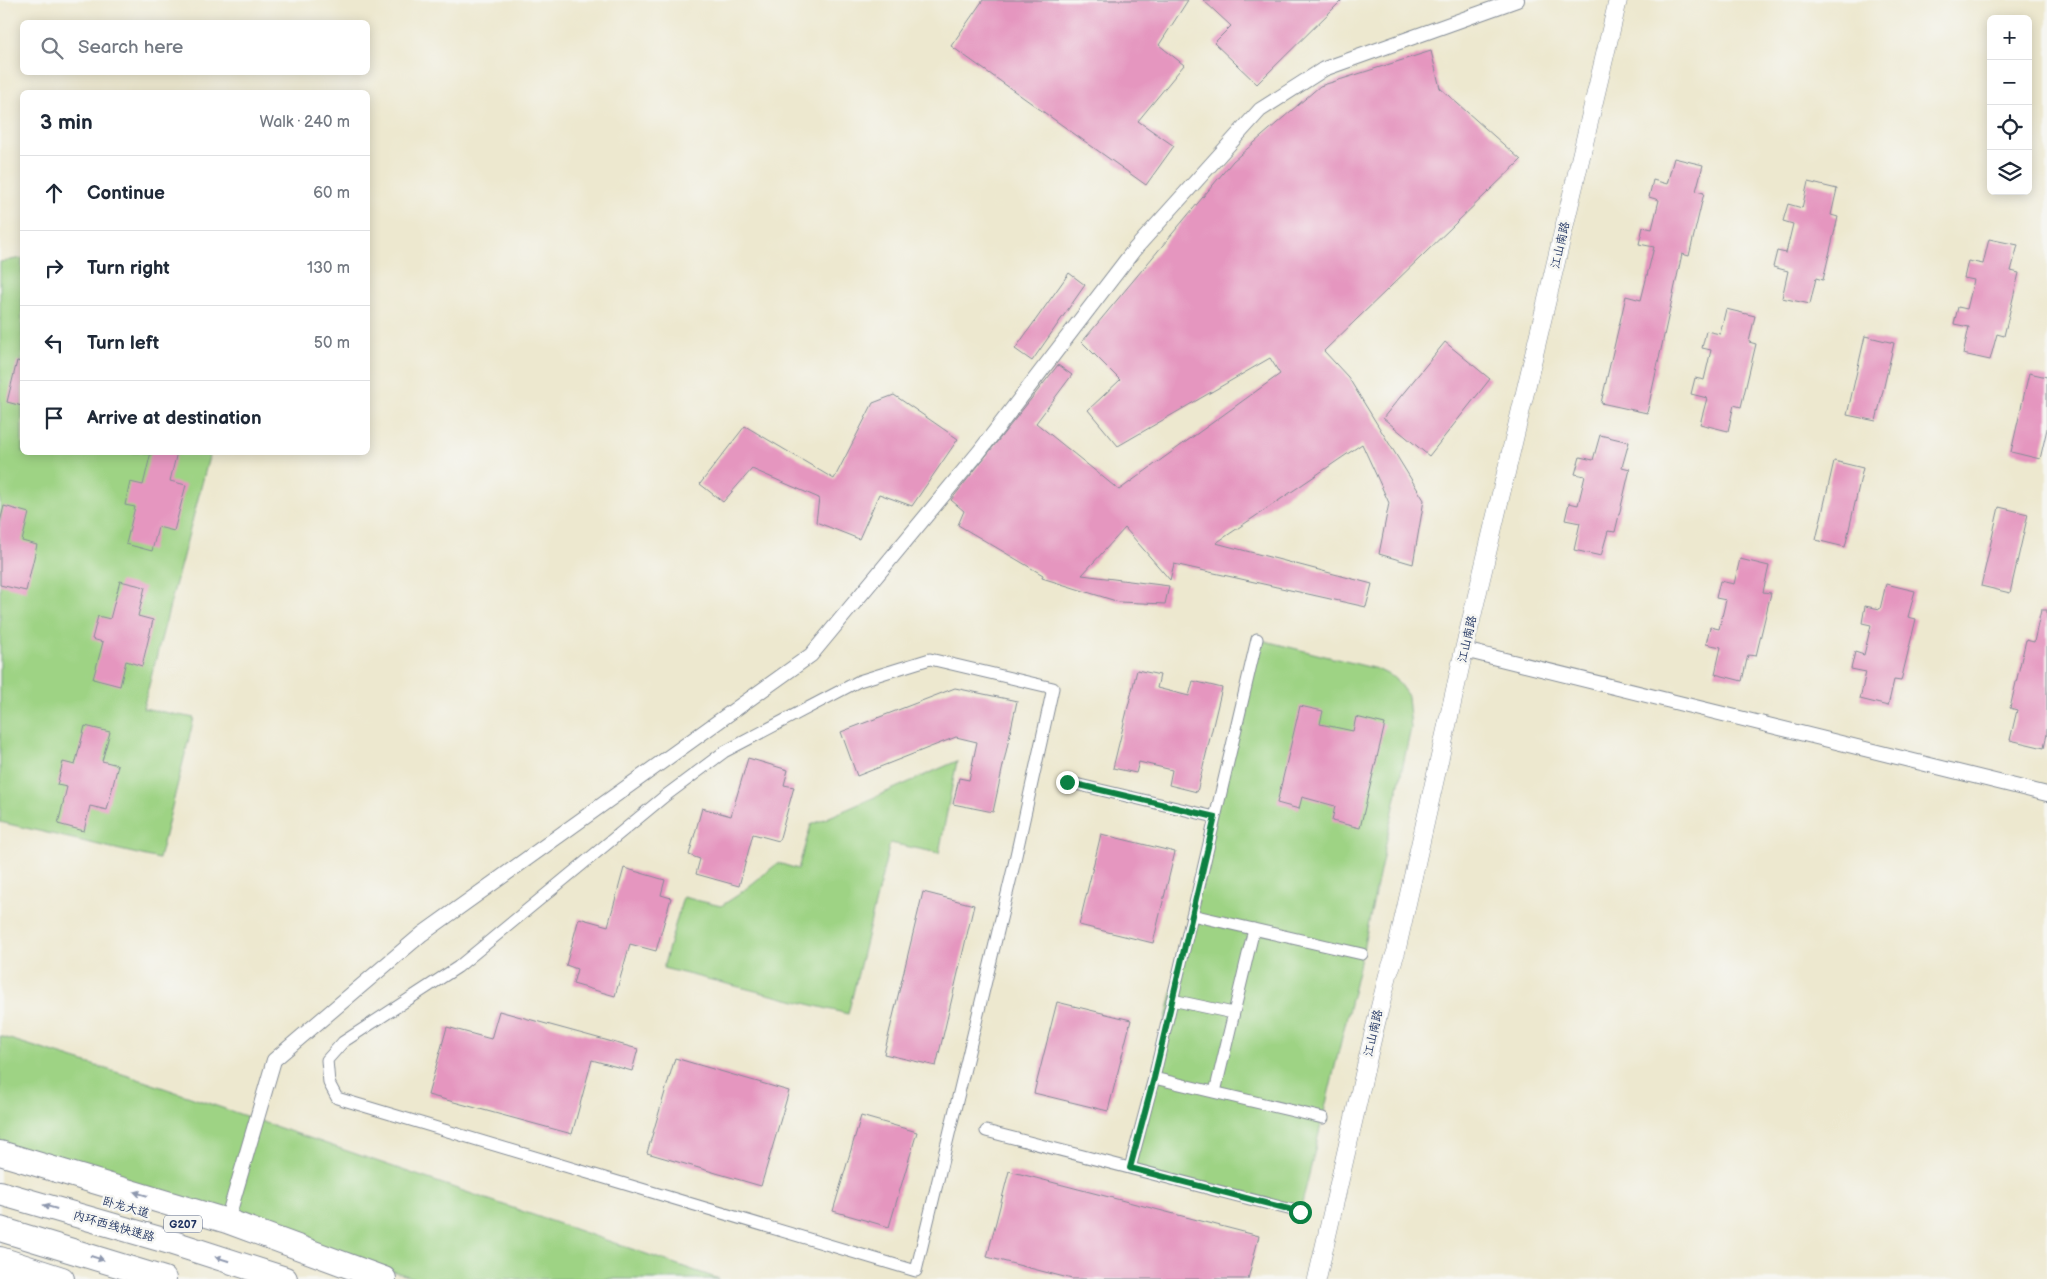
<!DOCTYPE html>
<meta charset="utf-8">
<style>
:root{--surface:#fff;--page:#f6f6f7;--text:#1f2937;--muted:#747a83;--line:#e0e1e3}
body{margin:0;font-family:"Balsamiq Sans","LXGW WenKai TC",sans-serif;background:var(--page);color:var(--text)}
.controls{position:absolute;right:15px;top:15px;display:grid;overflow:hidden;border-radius:8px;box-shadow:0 2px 12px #0003}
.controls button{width:45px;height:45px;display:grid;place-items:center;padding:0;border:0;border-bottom:1px solid var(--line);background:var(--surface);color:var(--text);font:25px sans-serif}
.stop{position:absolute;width:15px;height:15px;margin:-11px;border:4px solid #0b8043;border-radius:50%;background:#fff}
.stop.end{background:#0b8043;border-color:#fff;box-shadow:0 1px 5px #0008}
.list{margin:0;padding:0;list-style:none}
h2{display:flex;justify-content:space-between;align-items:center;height:65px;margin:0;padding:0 20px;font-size:21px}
h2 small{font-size:16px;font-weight:400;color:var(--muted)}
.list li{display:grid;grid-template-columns:32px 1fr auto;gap:15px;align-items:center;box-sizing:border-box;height:75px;padding:0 20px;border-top:1px solid var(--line)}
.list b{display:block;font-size:19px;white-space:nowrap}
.list em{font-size:16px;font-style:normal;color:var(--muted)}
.icon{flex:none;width:28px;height:28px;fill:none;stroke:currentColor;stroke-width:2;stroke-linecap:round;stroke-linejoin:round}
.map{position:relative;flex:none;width:2047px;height:1279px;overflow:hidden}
.search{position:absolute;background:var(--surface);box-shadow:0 2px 12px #0003;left:20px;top:20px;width:350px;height:55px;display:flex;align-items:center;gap:12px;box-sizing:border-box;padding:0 18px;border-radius:8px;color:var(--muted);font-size:19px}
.panel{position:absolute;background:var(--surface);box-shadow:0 2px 12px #0003;left:20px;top:90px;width:350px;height:365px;border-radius:8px}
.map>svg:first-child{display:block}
.green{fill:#9ed384;stroke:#5c8171}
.building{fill:#e596bf}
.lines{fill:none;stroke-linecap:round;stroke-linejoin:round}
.pedestrian-casing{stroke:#848c96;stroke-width:13}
.minor-casing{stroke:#848c96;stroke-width:16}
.tertiary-casing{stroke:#848c96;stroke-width:19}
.trunk-casing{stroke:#848c96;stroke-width:26}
.pedestrian{stroke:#fff;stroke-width:11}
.minor{stroke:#fff;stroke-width:14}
.tertiary{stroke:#fff;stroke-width:18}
.trunk{stroke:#fff;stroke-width:24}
.oneway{fill:#8d97ae}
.route{stroke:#0b8043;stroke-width:6}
.labels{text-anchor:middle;stroke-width:5;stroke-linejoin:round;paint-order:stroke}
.shield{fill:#f6f6f2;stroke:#5d6b8a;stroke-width:1}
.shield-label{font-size:11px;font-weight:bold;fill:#1b2f5e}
.street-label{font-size:12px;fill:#1b2f5e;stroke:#f6f6f2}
</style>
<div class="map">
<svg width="2047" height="1279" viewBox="0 0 2047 1279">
<rect width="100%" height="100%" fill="#f6f6f2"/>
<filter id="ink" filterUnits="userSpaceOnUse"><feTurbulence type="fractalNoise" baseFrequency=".02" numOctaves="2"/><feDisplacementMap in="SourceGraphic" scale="10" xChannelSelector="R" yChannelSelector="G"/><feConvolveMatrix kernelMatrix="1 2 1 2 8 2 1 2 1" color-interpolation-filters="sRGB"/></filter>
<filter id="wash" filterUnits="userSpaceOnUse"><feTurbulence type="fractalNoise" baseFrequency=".0096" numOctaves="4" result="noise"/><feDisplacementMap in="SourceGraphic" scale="20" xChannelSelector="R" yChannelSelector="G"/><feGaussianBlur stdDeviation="1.12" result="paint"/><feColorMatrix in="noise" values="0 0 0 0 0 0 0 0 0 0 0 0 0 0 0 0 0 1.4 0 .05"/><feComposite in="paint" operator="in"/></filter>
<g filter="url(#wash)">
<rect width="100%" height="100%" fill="#ede8cf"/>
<path class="green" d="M22,258v194l188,1 -67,255 51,10 -35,141 -159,-37v-560z
M1257,639l120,30 18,9 13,18 3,32 -49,226 -62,258 -170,-44z
M957,761l-18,92 -49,-10 -42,171 -185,-46 20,-71 38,9 17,-11 40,-32 20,6 13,-44z
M0,1036l135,42 584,201h-302l-417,-134z"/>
<g id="blocks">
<path class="building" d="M983,0h205l-29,45 25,20 -46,56 36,25 -28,39 -195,-139z
M1203,0h139l-85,84 -43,-41 17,-17z
M1431,51l9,37 81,72 -197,191 24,26 76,123 -11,64 -34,-10 10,-51 -27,-59 -146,99 156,41 -6,23 -192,-43 -4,16 -45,-52 -43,47 87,11 -4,18 -46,-2 -77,-24 1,-3 -85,-50 6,-14 -13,-11 107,-135 14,10 -36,48 83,67 161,-116 -10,-16 -152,88 -30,-36 32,-30 -38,-38 151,-181 87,-75z
M1674,158l29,7 -7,26 8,2 -15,63 -7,-2 -35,159 -46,-10 25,-107 15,4 13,-53 -15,-3 4,-17 9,2 7,-29 -10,-3 4,-17 14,4z
M1808,182l29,7 -6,26 7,2 -15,63 -7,-2 -6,26 -28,-6 6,-27 -15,-4 4,-16 9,2 7,-29 -10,-3 5,-17 14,4z
M1989,239l29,6 -7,26 8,2 -15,63 -7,-2 -7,26 -27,-6 6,-27 -15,-3 4,-17 9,2 7,-29 -10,-2 4,-17 15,3z
M1069,273l16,12 -53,76 -17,-12z
M1726,309l29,7 -6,26 7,2 -15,63 -7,-2 -6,26 -28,-7 7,-26 -16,-4 4,-16 9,2 7,-30 -9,-2 4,-17 14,3z
M1865,336l29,7 -18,78 -29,-6z
M1445,342l45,37 -61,77 -46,-38z
M17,361l5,1v44l-15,-4z
M2029,373l18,4v52l-7,30 -29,-7z
M894,395l64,44 -46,67 -33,-12 -20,45 -43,-17 3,-24 -67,-29 -29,33 -23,-18 45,-58 89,53 39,-76z
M1600,435l29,7 -7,25 8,2 -15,63 -7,-1 -7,25 -27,-6 6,-27 -15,-3 4,-17 9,2 7,-29 -10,-2 5,-17 13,3z
M151,452h26l-7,29 16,4 -12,46 -16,-4 -6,24 -26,-7 9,-37 -10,-2 5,-23 13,3z
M1834,461l29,7 -18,79 -29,-7z
M4,506l25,7 -7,28 15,4 -11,46 -26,-6v-63z
M1999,507l29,7 -18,79 -29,-7z
M1740,559l29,7 -6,26 8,1 -15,63 -8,-1 -6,26 -27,-7 6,-27 -15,-3 4,-17 9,2 7,-29 -10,-2 4,-17 14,3z
M120,581l25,6 -7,29 15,4 -11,46 -16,-5 -6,25 -27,-7 10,-37 -11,-3 6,-23 12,3z
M1886,584l29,7 -7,26 8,2 -15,62 -7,-1 -6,26 -28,-7 6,-27 -15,-3 4,-17 9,3 7,-30 -9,-2 3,-17 15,3z
M2041,610h6v124l-3,14 -34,-8 7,-30 -7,-2 16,-68 8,2z
M1137,670l23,5 -3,13 32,8 4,-15 29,7 -25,104 -28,-7 3,-15 -33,-8 -3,11 -23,-5z
M955,688l62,13 -24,111 -40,-8 6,-26 10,2 8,-38 -21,-5 -99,39 -16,-44z
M1300,706l23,5 -3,13 33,7 3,-14 29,7 -25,104 -28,-7 3,-15 -33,-9 -3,12 -22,-6z
M85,726l25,6 -8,29 16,4 -11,45 -17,-4 -6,25 -26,-7 9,-37 -10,-2 6,-23 12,3z
M748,758l40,12 -4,15 10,2 -15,54 -26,-7 -14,52 -43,-12 4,-15 -11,-4 13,-47 29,8z
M1101,834l74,18 -22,91 -74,-18z
M624,868l41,12 -4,15 10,3 -15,53 -26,-7 -15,52 -42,-12 4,-15 -11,-4 13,-47 29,8z
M923,892l51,13 -38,161 -52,-12z
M1057,1002l74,18 -23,91 -74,-18z
M499,1011l139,38 -6,22 -40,-11 -20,74 -144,-39 19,-68 44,12z
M675,1058l114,33 -28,95 -114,-33z
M861,1116l56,16 -28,95 -56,-16z
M1009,1171l250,65 -11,43h-176l-85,-22z"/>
</g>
</g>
<g filter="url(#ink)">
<use href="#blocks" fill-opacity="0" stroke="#848c96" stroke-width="1"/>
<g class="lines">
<defs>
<path id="pedestrian" d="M930,659l123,29 -40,181 -97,402 -579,-173 -8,-15 -2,-23 16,-18 115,-75 207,-171 59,-44 135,-71z
M1067,782l148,35
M1192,915l170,39
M1172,1000l61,13
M1154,1078l169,40
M1215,1092l39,-163
M986,1131l314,81
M1130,1168l24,-90 103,-439"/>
<path id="minor" d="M1464,650l583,144
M227,1221l47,-161 148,-126 389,-279 168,-203 155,-202 126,-140 64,-41 193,-69"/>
<path id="tertiary" d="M1317,1279l57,-248 14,-56 8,-23 68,-302 154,-650"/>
<path id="trunk" d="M0,1153l227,68 157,58
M0,1193l170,49 115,37
M0,1229l164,50
M0,1259l62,20
M0,1277l7,2"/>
</defs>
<use href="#pedestrian" class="pedestrian-casing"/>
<use href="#minor" class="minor-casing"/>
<use href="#tertiary" class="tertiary-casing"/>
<use href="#trunk" class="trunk-casing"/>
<use href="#pedestrian" class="pedestrian"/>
<use href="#minor" class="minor"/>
<use href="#tertiary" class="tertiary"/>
<use href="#trunk" class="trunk"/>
</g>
<defs><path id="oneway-solid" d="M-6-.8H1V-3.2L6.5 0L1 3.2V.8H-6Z" transform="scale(1.25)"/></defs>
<g class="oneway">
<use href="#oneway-solid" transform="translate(141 1194) rotate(-164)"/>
<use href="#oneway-solid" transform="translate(50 1207) rotate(-164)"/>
<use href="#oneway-solid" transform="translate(97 1258) rotate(17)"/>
<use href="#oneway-solid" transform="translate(222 1259) rotate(-162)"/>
</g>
</g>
<g class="lines" filter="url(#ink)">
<path class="route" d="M1067,782l148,35 -61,261 -24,90 170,44"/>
</g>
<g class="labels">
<rect class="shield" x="164" y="1215.5" width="38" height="17" rx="4"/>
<g class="shield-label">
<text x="183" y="1228">G207</text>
</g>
<g class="street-label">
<text transform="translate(1560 245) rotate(-77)" y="4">江山南路</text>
<text transform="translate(1467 639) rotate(-77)" y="4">江山南路</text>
<text transform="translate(1373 1033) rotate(-77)" y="4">江山南路</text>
<text transform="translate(126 1207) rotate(16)" y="4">卧龙大道</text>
<text transform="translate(114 1226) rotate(16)" y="4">内环西线快速路</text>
</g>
</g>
</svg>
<div class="controls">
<button>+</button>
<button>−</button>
<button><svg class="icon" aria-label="locate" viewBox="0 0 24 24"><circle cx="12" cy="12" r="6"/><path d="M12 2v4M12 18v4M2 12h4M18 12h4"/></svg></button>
<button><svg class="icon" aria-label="layers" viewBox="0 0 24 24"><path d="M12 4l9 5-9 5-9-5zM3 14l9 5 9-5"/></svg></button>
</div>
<div class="stop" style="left:1300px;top:1212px"></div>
<div class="stop end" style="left:1067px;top:782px"></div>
<div class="search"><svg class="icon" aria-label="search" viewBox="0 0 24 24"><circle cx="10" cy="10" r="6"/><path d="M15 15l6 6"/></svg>Search here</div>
<section class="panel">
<h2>3 min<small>Walk · 240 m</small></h2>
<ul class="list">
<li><svg class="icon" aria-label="ahead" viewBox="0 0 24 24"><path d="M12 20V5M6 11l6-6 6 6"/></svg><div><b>Continue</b></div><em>60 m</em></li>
<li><svg class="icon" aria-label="right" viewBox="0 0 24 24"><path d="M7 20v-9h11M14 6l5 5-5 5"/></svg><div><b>Turn right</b></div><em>130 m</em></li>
<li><svg class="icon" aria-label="left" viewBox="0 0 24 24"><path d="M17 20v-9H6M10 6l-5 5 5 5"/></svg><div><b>Turn left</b></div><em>50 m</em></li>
<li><svg class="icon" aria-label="arrive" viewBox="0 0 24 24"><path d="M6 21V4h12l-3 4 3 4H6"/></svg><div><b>Arrive at destination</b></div></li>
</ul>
</section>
</div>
